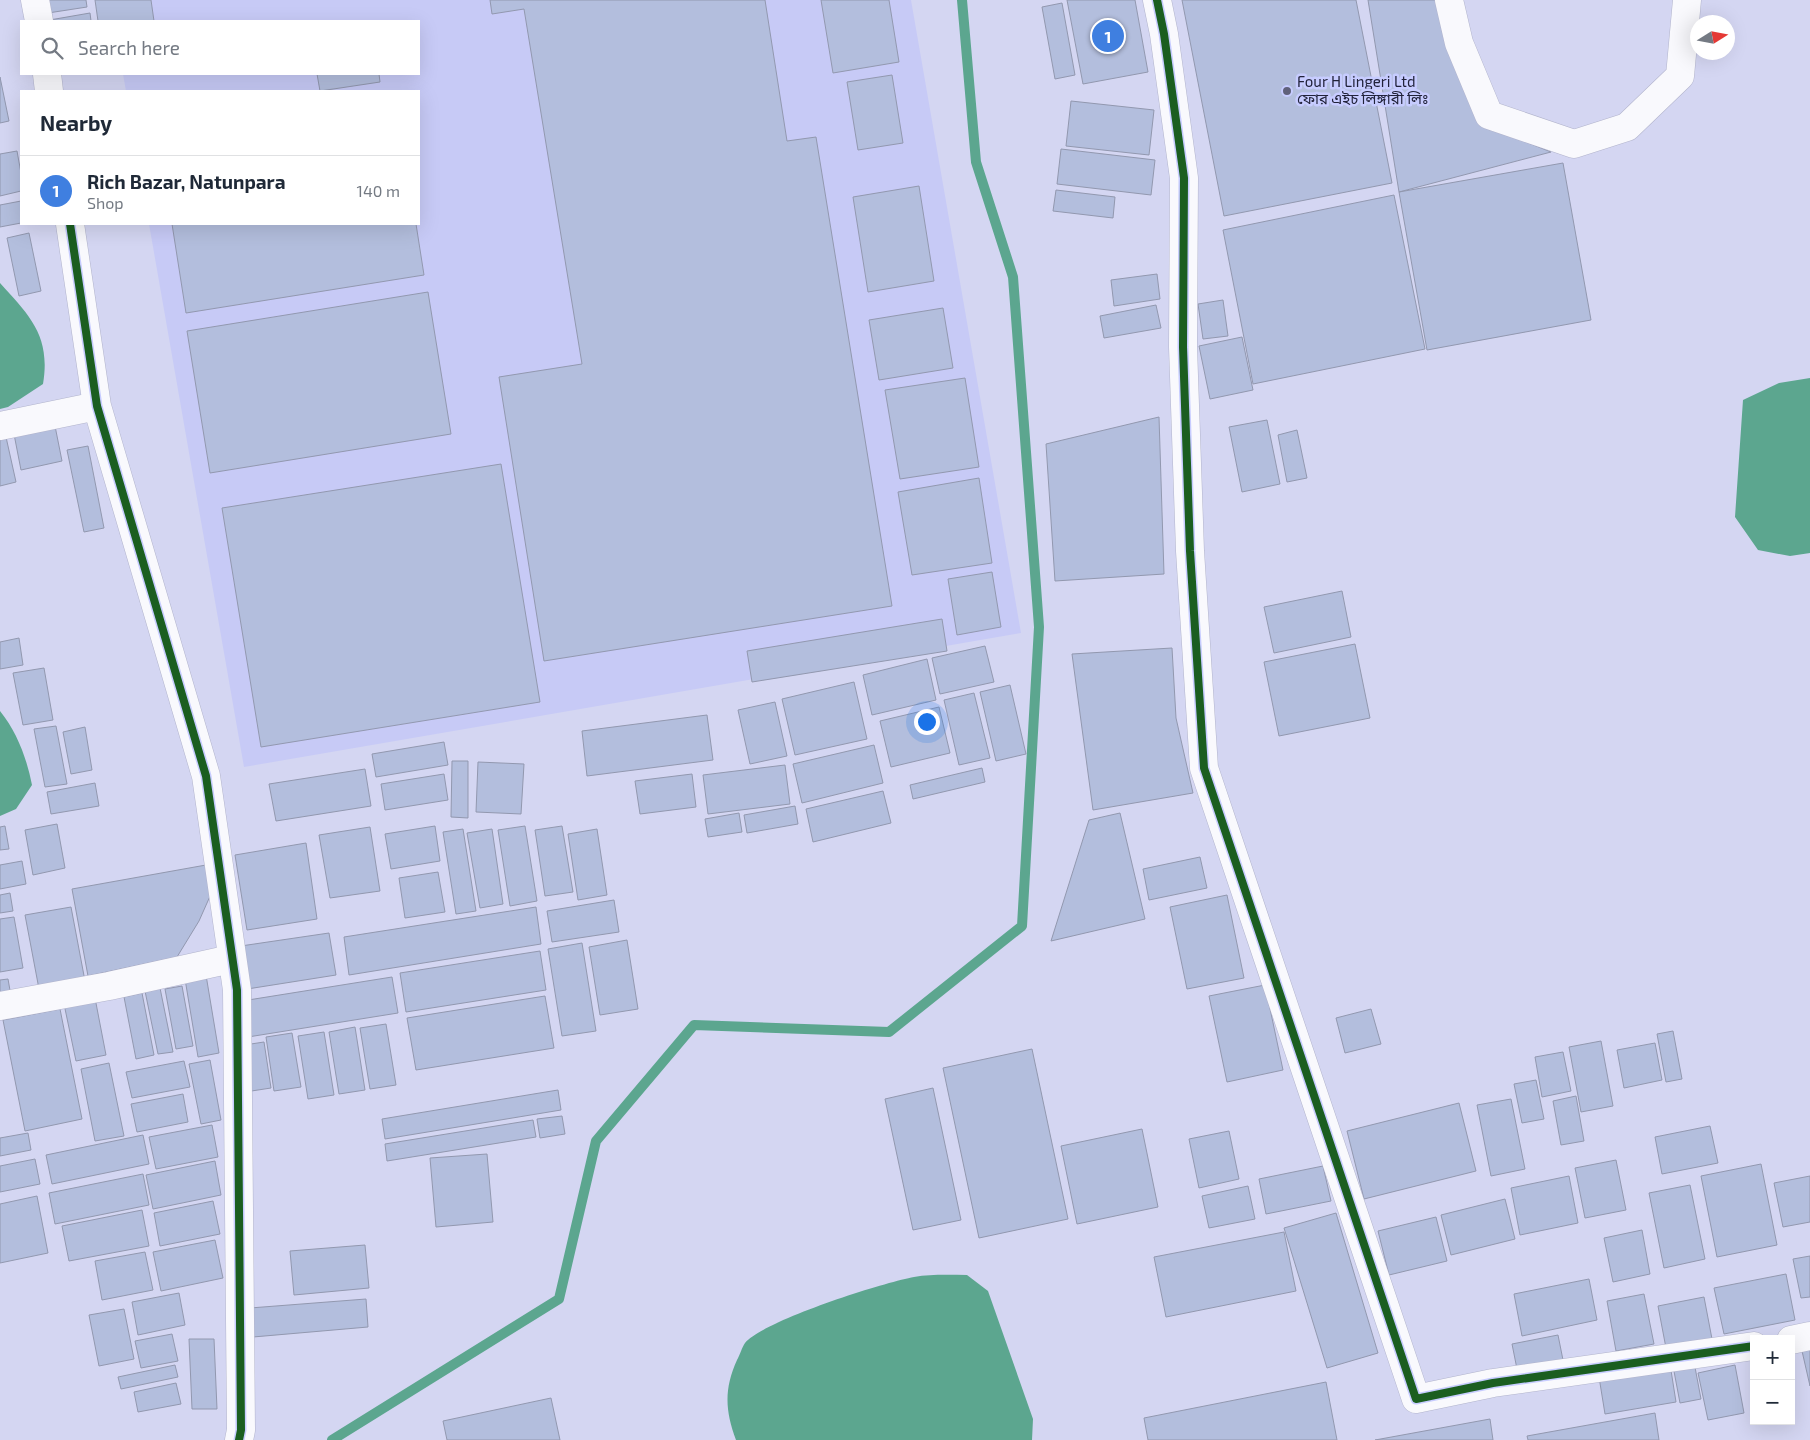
<!DOCTYPE html>
<meta charset="utf-8">
<style>
:root{--surface:#fff;--page:#f6f6f7;--text:#1f2937;--muted:#747a83;--line:#e0e1e3;--accent:#ea580c}
body{margin:0;font-family:"Exo 2","Noto Sans Bengali",sans-serif;background:var(--page);color:var(--text)}
.controls{position:absolute;right:15px;bottom:15px;display:grid;overflow:hidden;border-radius:0px;box-shadow:0 5px 20px #0002}
.controls button{width:45px;height:45px;display:grid;place-items:center;padding:0;border:0;border-bottom:1px solid var(--line);background:var(--surface);color:var(--text);font:25px sans-serif}
.compass{position:absolute;left:1690px;top:15px;width:45px;height:45px;border-radius:50%;background:var(--surface);box-shadow:0 5px 20px #0002;rotate:79deg}
.you{position:absolute;left:926px;top:721px;width:18px;height:18px;margin:-12px;border:4px solid #fff;border-radius:50%;background:#1a73e8;box-shadow:0 0 0 8px #1a73e833}
.badge{display:grid;place-items:center;width:32px;height:32px;border-radius:50%;background:var(--accent);color:#fff;font-size:16px;font-weight:700}
.pin{position:absolute;translate:-50% -50%;border:2px solid #fff;box-shadow:0 1px 5px #0006}
.list{margin:0;padding:0;list-style:none}
h2{display:flex;justify-content:space-between;align-items:center;height:65px;margin:0;padding:0 20px;font-size:21px}
h2 small{font-size:16px;font-weight:400;color:var(--muted)}
.list li{display:grid;grid-template-columns:32px 1fr auto;gap:15px;align-items:center;box-sizing:border-box;height:70px;padding:0 20px;border-top:1px solid var(--line)}
.list b{display:block;font-size:19px;white-space:nowrap}
.list p{margin:0;font-size:16px;white-space:nowrap;color:var(--muted)}
.list em{font-size:16px;font-style:normal;color:var(--muted)}
.icon{flex:none;width:28px;height:28px;fill:none;stroke:currentColor;stroke-width:2;stroke-linecap:round;stroke-linejoin:round}
.map{position:relative;flex:none;width:1810px;height:1440px;overflow:hidden}
.search{position:absolute;background:var(--surface);box-shadow:0 5px 20px #0002;left:20px;top:20px;width:400px;height:55px;display:flex;align-items:center;gap:12px;box-sizing:border-box;padding:0 18px;border-radius:0px;color:var(--muted);font-size:19px}
.panel{position:absolute;background:var(--surface);box-shadow:0 5px 20px #0002;left:20px;top:90px;width:400px;height:135px;border-radius:0px}
.map>svg:first-child{display:block}
.built{fill:#c7caf6}
.water{fill:#5ca68f}
.lines{fill:none;stroke-linecap:round;stroke-linejoin:round}
.stream{stroke:#5ca68f;stroke-width:10}
.building{fill:#b3bedd;stroke:#9298af}
.minor-casing{stroke:#b2b4cc;stroke-width:29}
.minor{stroke:#f9f9fd;stroke-width:28}
.cycleway-casing{stroke:#c7ccff;stroke-width:11}
.cycleway{stroke:#1b5e20;stroke-width:8}
.poi-dot{fill:#60617a;stroke:#c7ccff;stroke-width:2}
.labels{text-anchor:middle;stroke-width:5;stroke-linejoin:round;paint-order:stroke}
.poi-label{font-size:15px;fill:#21223a;stroke:#c7ccff;text-anchor:start}
</style>
<div class="map">
<svg width="1810" height="1440" viewBox="0 0 1810 1440">
<rect width="100%" height="100%" fill="#d4d6f2"/>
<path class="built" d="M111,0h800l110,633 -777,134 -95,-543h270v-133h-293l-3,-17h296v-53h-305z"/>
<path class="water" d="M0,283c30,33 51,53 43,101l-35,23 -8,2z
M1810,378v175l-20,3 -32,-6 -23,-33 8,-117 36,-17z
M0,711c17,21 27,48 32,74l-16,24 -16,7z
M967,1275l21,16 45,128 -1,21h-296c-11,-30 -12,-51 1,-80 3,-5 5,-13 8,-17 20,-23 137,-60 169,-66 17,-3 36,-2 53,-2z"/>
<g class="lines">
<path class="stream" d="M332,1440l227,-141 37,-158 98,-116 195,7 133,-106 17,-299 -26,-350 -37,-115 -14,-162"/>
</g>
<path class="building" d="M33,0h53l1,7 -52,8z
M95,0h56l3,21h-56z
M490,0h275l22,141 29,-4 76,469 -348,55 -45,-284 83,-13 -58,-355 -32,5z
M821,0h68l10,62 -66,11z
M1067,0h68l13,72 -65,12z
M1182,0h174l36,183 -168,33z
M1368,0h68l43,123 72,29 -152,40z
M1062,3l13,72 -20,4 -13,-72z
M90,13l1,8h-47z
M317,74h62l1,8 -60,9z
M892,75l11,68 -45,7 -11,-68z
M0,77l9,44 -9,2z
M1071,101l83,9 -5,45 -83,-9z
M1061,149l94,11 -4,35 -94,-11z
M17,151l4,22v18l-21,5v-42z
M1563,163l28,157 -164,30 -28,-158z
M919,186l15,95 -66,11 -15,-95z
M1056,190l59,7 -2,21 -60,-7z
M1394,195l31,154 -172,35 -30,-154z
M21,201v22l-21,4v-22z
M172,224h244l8,51 -238,38z
M29,233l12,58 -22,5 -12,-58z
M1157,274l3,25 -46,7 -3,-26z
M428,292l23,142 -241,39 -23,-142z
M1223,300l5,36 -25,3 -5,-35z
M1156,305l5,23 -57,10 -4,-22z
M943,308l10,60 -74,12 -10,-60z
M1242,337l11,53 -43,9 -11,-53z
M965,378l14,89 -79,12 -15,-89z
M1159,417l5,157 -109,7 -9,-137z
M1267,420l13,64 -38,8 -13,-65z
M54,421l8,40 -41,9 -8,-41z
M4,428l12,54 -16,4v-57z
M1297,430l10,48 -20,4 -9,-47z
M88,446l16,82 -20,4 -17,-82z
M501,464l39,238 -279,45 -39,-239z
M979,478l13,85 -80,12 -14,-83z
M992,572l9,55 -44,8 -9,-56z
M1342,591l9,46 -77,16 -10,-46z
M942,619l5,32 -195,31 -5,-31z
M19,638l4,27 -23,4v-27z
M1355,644l15,74 -91,18 -15,-74z
M985,646l9,36 -54,12 -8,-36z
M1172,648l4,70 17,75 -100,17 -21,-156z
M927,659l9,41 -64,15 -9,-40z
M44,668l9,52 -30,5 -10,-52z
M854,682l13,57 -72,16 -13,-56z
M1010,685l16,69 -30,7 -16,-69z
M974,693l16,65 -31,7 -15,-65z
M775,702l12,54 -37,8 -12,-54z
M939,707l11,46 -59,14 -11,-46z
M707,715l6,45 -126,16 -5,-45z
M56,726l11,58 -22,3 -11,-58z
M85,727l7,43 -21,4 -8,-42z
M444,742l4,23 -72,12 -4,-23z
M874,745l9,38 -81,20 -9,-39z
M452,761h16v57l-17,-1z
M478,762l46,2 -3,50 -45,-2z
M785,765l5,39 -82,10 -5,-39z
M982,768l3,14 -72,17 -3,-14z
M365,769l6,37 -95,15 -7,-37z
M444,774l4,26 -63,10 -4,-26z
M692,774l4,33 -56,7 -5,-33z
M95,783l4,23 -48,8 -4,-22z
M883,791l8,32 -78,19 -7,-33z
M795,806l3,18 -51,9 -3,-18z
M739,813l3,19 -34,5 -3,-18z
M1120,813l25,106 -94,22 38,-121z
M57,824l8,44 -32,7 -8,-45z
M5,826l4,23 -9,1v-23z
M435,826l5,35 -49,8 -6,-35z
M525,826l12,75 -27,5 -12,-76z
M562,826l11,66 -28,4 -10,-66z
M370,827l10,64 -50,7 -11,-63z
M463,829l13,82 -20,3 -13,-82z
M492,829l11,75 -23,4 -13,-75z
M597,829l10,66 -29,5 -10,-66z
M306,843l11,76 -70,11 -12,-75z
M1200,857l7,31 -58,12 -6,-31z
M22,861l4,23 -26,5v-24z
M206,865l5,29 -12,27 -22,36 -89,19 -16,-87z
M438,872l7,40 -40,6 -6,-40z
M10,893l3,18 -13,2v-18z
M1227,895l17,83 -57,11 -17,-82z
M614,900l5,32 -67,10 -5,-31z
M71,907l14,74 -46,8 -14,-74z
M536,907l5,37 -192,31 -5,-38z
M14,917l9,51 -23,4v-53z
M329,933l7,42 -95,15 -7,-43z
M627,940l11,69 -38,6 -11,-68z
M582,943l14,88 -34,5 -14,-87z
M540,951l6,39 -140,22 -6,-39z
M206,975l13,78 -21,4 -13,-78z
M392,977l6,36 -150,24 -6,-36z
M8,979l3,17 -11,2v-18z
M1265,985l18,85 -56,12 -18,-86z
M182,986l11,60 -17,3 -11,-60z
M160,988l13,64 -15,2 -13,-63z
M142,993l12,62 -18,4 -12,-62z
M545,996l9,52 -138,22 -9,-52z
M95,998l11,57 -30,6 -12,-57z
M60,1009l22,110 -57,12 -22,-111z
M1371,1009l10,35 -36,9 -9,-35z
M386,1024l10,61 -26,4 -10,-61z
M355,1027l10,63 -26,4 -10,-62z
M1673,1031l9,48 -16,3 -9,-48z
M324,1032l10,63 -26,4 -10,-63z
M292,1033l9,54 -27,4 -8,-54z
M1601,1041l12,65 -32,6 -12,-65z
M264,1042l7,46 -26,4 -7,-46z
M1655,1043l7,37 -38,8 -7,-38z
M1032,1049l36,170 -89,19 -36,-170z
M1563,1052l8,39 -29,6 -7,-40z
M210,1060l11,60 -20,4 -12,-60z
M184,1061l6,26 -58,11 -6,-26z
M109,1063l15,73 -29,5 -14,-72z
M1536,1080l8,39 -22,4 -8,-39z
M933,1088l28,132 -48,10 -28,-131z
M558,1090l3,20 -176,29 -3,-20z
M183,1094l5,28 -51,10 -6,-28z
M1576,1096l8,45 -23,4 -8,-44z
M1511,1099l14,70 -34,7 -14,-71z
M1459,1103l17,68 -112,28 -17,-68z
M562,1116l3,18 -25,4 -3,-19z
M533,1120l3,17 -149,24 -2,-17z
M212,1125l6,32 -62,12 -7,-32z
M1710,1126l8,37 -56,11 -7,-37z
M1142,1129l16,78 -81,17 -16,-78z
M1229,1131l10,48 -40,9 -10,-49z
M28,1133l3,17 -31,6v-18z
M143,1135l6,29 -97,20 -6,-29z
M487,1154l6,68 -57,5 -6,-69z
M35,1159l5,25 -40,8v-26z
M1616,1160l10,50 -41,8 -10,-50z
M215,1161l6,34 -68,14 -7,-34z
M1761,1164l16,81 -60,12 -16,-81z
M1323,1166l8,35 -65,13 -7,-35z
M143,1174l6,31 -94,19 -6,-31z
M1569,1176l9,47 -58,12 -9,-47z
M1810,1176v46l-27,5 -9,-44z
M1690,1185l15,74 -41,9 -15,-75z
M1248,1186l7,33 -46,9 -7,-32z
M37,1196l11,57 -48,10v-59z
M1505,1199l10,40 -64,16 -10,-40z
M213,1201l7,33 -60,12 -6,-33z
M142,1210l7,36 -80,15 -7,-35z
M1336,1213l42,140 -51,15 -43,-140z
M1436,1217l11,44 -58,14 -11,-44z
M1642,1230l8,44 -37,8 -9,-44z
M1284,1232l12,59 -130,26 -12,-60z
M215,1240l8,38 -62,13 -8,-39z
M365,1245l4,43 -75,7 -4,-44z
M145,1252l8,38 -51,10 -7,-39z
M1810,1256v41l-9,1 -8,-39z
M1786,1274l9,46 -71,14 -10,-46z
M1589,1279l8,41 -75,16 -8,-42z
M179,1293l6,32 -47,10 -6,-33z
M1644,1294l10,50 -38,7 -9,-50z
M1704,1297l8,42 -46,9 -8,-42z
M366,1299l2,28 -115,10 -3,-29z
M124,1309l10,50 -35,7 -10,-51z
M172,1334l6,27 -37,7 -6,-27z
M1558,1335l6,30 -46,9 -6,-30z
M189,1339h25l3,70h-25z
M1810,1349v37l-8,-35z
M1694,1362l7,37 -21,4 -7,-37z
M1670,1364l6,38 -71,12 -6,-37z
M175,1365l3,12 -57,12 -3,-12z
M1735,1365l9,48 -36,7 -10,-47z
M1326,1382l11,58h-189l-4,-22z
M176,1383l5,21 -43,8 -4,-20z
M551,1398l9,42h-113l-4,-19z
M1655,1413l4,27h-131l-1,-4z
M1490,1419l3,21h-118z"/>
<g class="lines">
<defs>
<path id="minor" d="M35,0l4,21
M1157,0l7,34 20,144 -1,169 7,204 14,217 212,631 77,-16 261,-37
M1449,0l10,43 30,72 85,29 53,-17 53,-51 7,-76
M47,74l2,17
M70,224l27,182 109,370 31,214 4,440 -2,10
M0,426l97,-20
M0,1006l109,-20 122,-27
M1791,1340l19,-4"/>
</defs>
<use href="#minor" class="minor-casing"/>
<use href="#minor" class="minor"/>
<defs>
<path id="cycleway" d="M1157,0l7,34 20,144 -1,169 7,204 14,217 212,631 77,-16 261,-37
M70,224l27,182 109,370 31,214 4,440 -2,10"/>
</defs>
<use href="#cycleway" class="cycleway-casing"/>
<use href="#cycleway" class="cycleway"/>
</g>
<circle class="poi-dot" cx="1287" cy="91" r="5"/>
<g class="labels">
<g class="poi-label">
<text x="1297" y="87">Four H Lingeri Ltd<tspan x="1297" dy="17">ফোর এইচ লিঙ্গারী লিঃ</tspan></text>
</g>
</g>
</svg>
<div class="controls">
<button>+</button>
<button>−</button>
</div>
<svg class="compass" viewBox="-18 -18 36 36"><path d="M0-13l5 13h-10z" fill="#e53935"/><path d="M0 13l5-13h-10z" fill="#747a83"/></svg>
<div class="you"></div>
<div class="pin badge" style="left:1108px;top:36px;background:#3f7fe0">1</div>
<div class="search"><svg class="icon" aria-label="search" viewBox="0 0 24 24"><circle cx="10" cy="10" r="6"/><path d="M15 15l6 6"/></svg>Search here</div>
<section class="panel">
<h2>Nearby<small></small></h2>
<ul class="list">
<li><span class="badge" style="background:#3f7fe0">1</span><div><b>Rich Bazar, Natunpara</b><p>Shop</p></div><em>140 m</em></li>
</ul>
</section>
</div>
